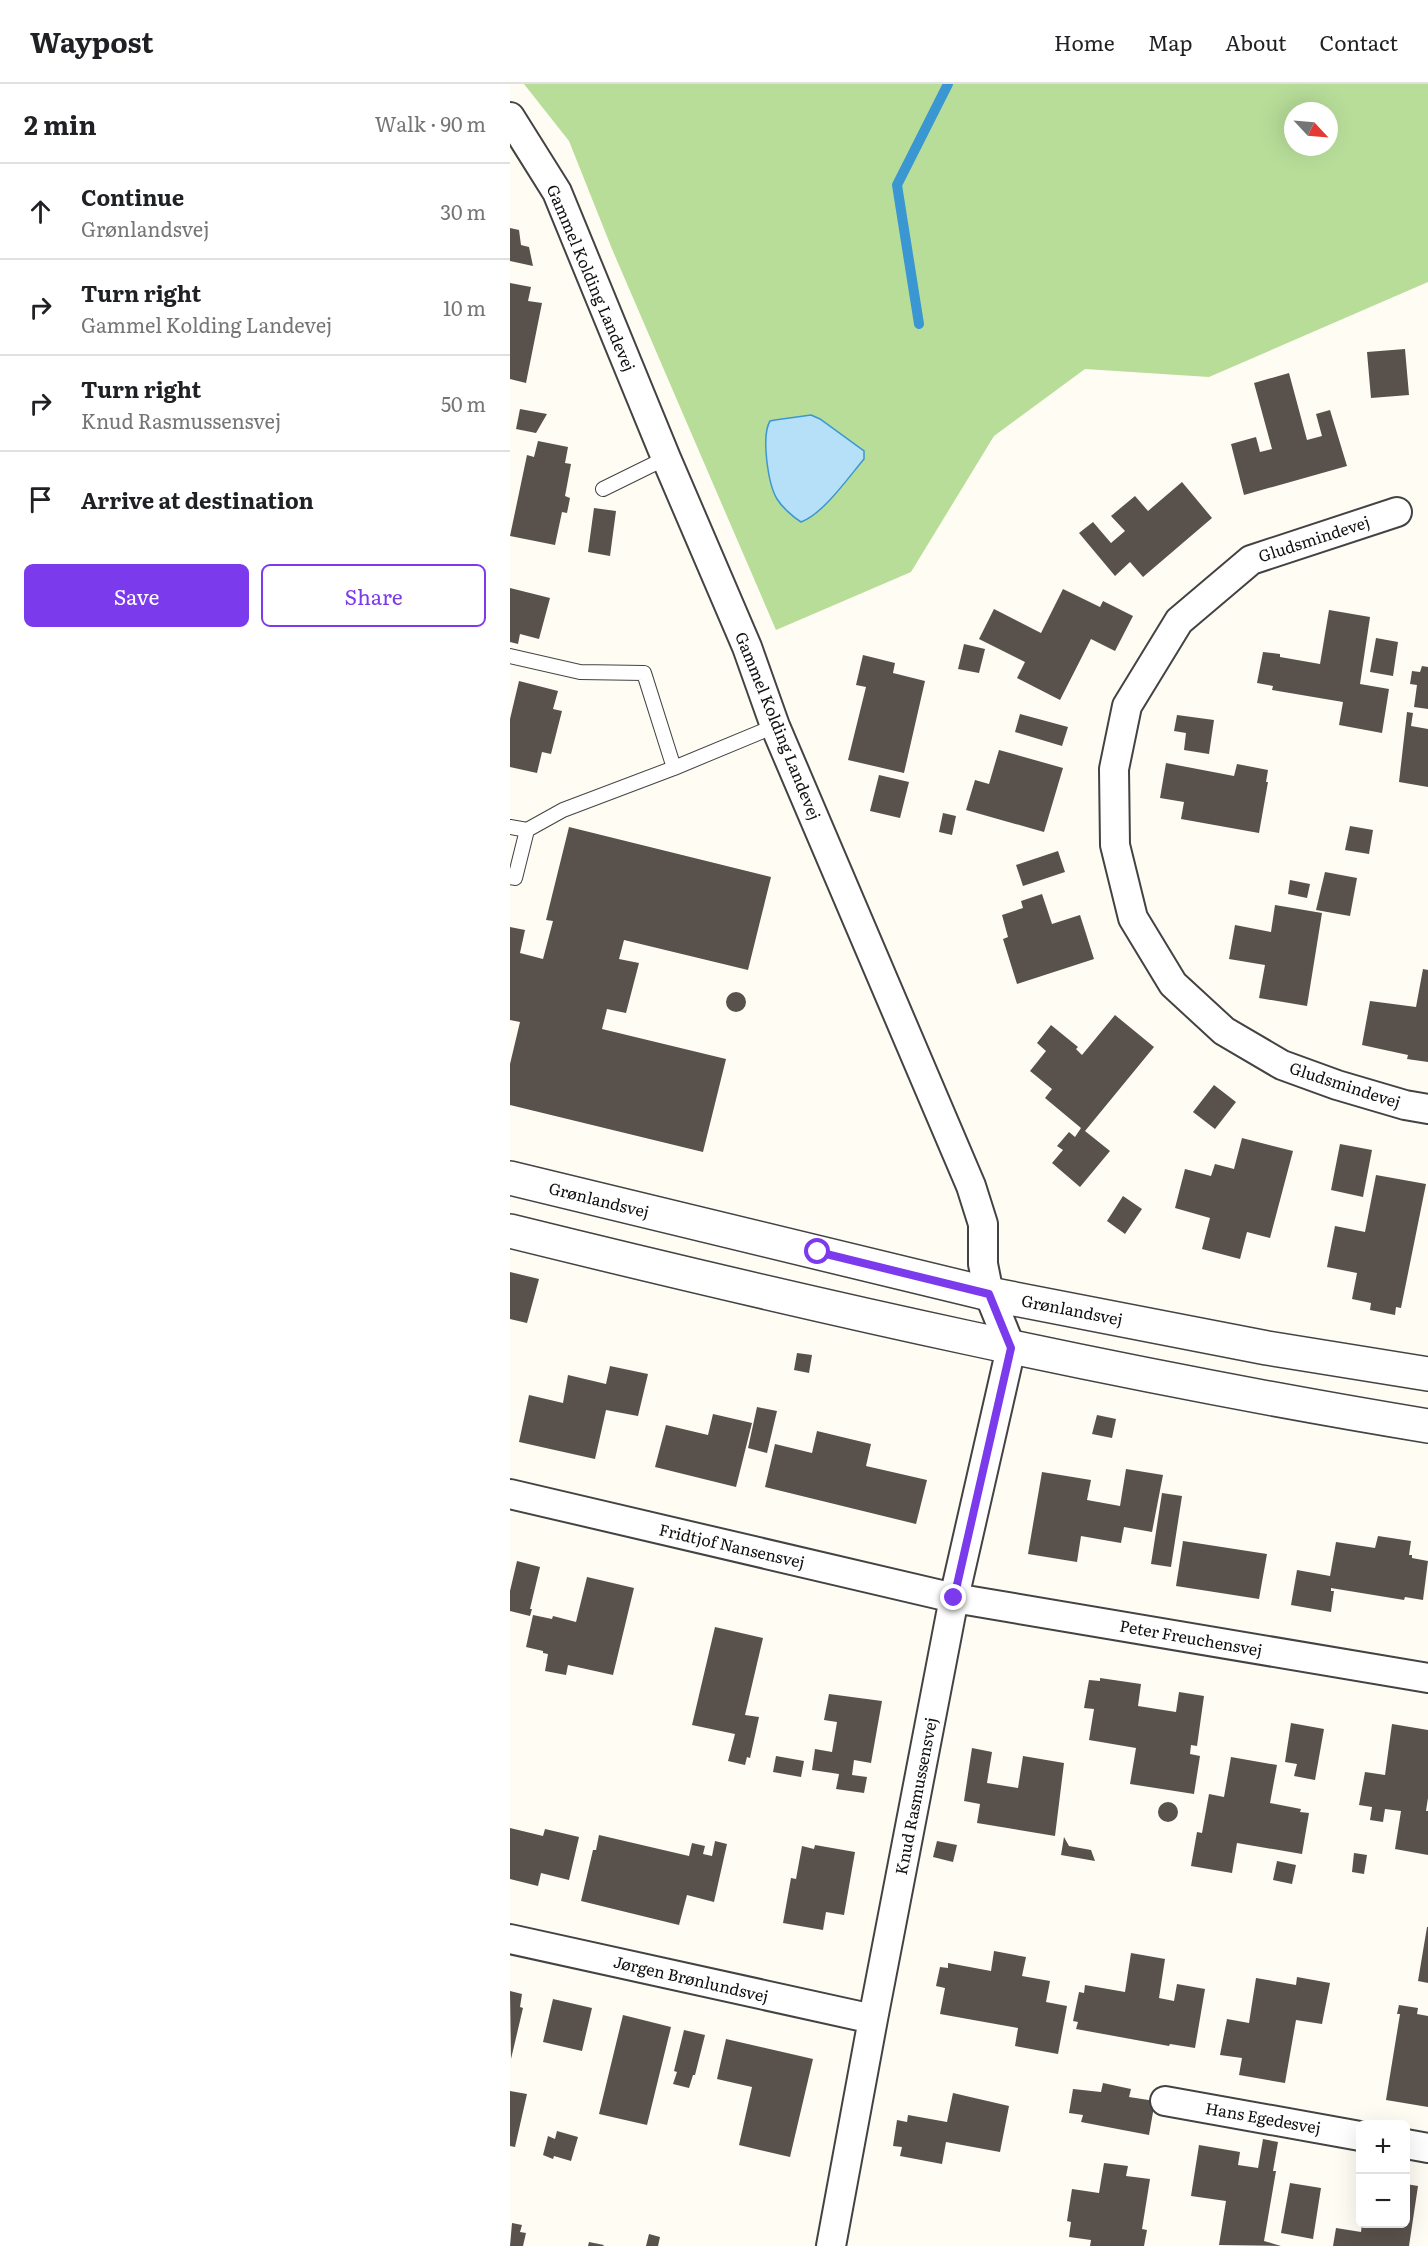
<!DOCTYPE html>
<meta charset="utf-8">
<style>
:root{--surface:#fff;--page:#f2f2f2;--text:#202124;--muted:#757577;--line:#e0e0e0;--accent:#7c3aed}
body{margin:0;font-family:Literata,serif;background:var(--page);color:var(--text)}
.controls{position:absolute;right:18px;bottom:18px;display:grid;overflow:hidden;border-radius:9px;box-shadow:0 6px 24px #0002}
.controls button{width:54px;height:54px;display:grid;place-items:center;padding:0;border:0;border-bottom:2px solid var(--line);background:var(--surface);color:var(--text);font:30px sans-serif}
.compass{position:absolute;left:774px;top:18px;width:54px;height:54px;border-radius:50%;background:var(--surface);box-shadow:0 6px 24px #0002;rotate:116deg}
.stop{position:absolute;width:18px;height:18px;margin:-14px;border:4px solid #7c3aed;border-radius:50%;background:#fff}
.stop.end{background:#7c3aed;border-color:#fff;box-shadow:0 2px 6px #0008}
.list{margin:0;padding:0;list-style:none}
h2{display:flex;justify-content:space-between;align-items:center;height:78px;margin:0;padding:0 24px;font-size:26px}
h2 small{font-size:20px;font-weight:400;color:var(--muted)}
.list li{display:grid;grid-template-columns:39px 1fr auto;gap:18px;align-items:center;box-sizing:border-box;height:96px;padding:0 24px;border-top:2px solid var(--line)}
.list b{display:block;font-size:22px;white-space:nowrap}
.list p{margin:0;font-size:20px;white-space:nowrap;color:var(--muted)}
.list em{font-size:20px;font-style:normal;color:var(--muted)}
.actions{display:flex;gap:12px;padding:18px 24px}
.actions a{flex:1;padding:14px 0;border:2px solid var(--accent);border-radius:9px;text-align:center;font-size:21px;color:var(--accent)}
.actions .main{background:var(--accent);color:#fff}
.icon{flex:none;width:33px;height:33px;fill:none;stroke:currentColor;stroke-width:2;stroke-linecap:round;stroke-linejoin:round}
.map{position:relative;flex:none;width:918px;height:2162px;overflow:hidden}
header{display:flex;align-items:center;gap:36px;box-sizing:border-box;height:84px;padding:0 30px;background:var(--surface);border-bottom:2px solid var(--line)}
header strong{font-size:28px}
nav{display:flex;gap:33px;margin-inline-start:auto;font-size:21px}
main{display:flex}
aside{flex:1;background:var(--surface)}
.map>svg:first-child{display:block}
.forest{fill:#b8dd99;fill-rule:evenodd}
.water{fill:#b6e0f8;stroke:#3a97d2;stroke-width:1.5}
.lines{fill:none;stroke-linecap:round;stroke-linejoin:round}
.stream{stroke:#3a97d2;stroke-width:10}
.building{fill:#59514c}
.service-casing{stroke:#434343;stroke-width:16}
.minor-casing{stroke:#434343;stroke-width:32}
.tertiary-casing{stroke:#434343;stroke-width:36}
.service{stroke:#fff;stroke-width:14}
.minor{stroke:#fff;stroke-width:28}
.tertiary{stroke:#fff;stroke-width:33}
.route{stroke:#7c3aed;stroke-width:8}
.labels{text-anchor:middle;stroke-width:6;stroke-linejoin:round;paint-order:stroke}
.street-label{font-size:16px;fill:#101010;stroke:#fff}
</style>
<header>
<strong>Waypost</strong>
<nav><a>Home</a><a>Map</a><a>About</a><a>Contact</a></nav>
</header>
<main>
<aside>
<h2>2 min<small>Walk · 90 m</small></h2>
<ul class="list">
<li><svg class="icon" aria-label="ahead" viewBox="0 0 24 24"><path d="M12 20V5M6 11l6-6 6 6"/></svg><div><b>Continue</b><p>Grønlandsvej</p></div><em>30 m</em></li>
<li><svg class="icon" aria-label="right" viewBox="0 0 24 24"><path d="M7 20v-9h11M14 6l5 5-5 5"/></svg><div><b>Turn right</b><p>Gammel Kolding Landevej</p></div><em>10 m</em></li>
<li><svg class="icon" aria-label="right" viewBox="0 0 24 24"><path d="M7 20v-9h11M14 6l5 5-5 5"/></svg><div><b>Turn right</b><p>Knud Rasmussensvej</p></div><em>50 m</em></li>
<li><svg class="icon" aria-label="arrive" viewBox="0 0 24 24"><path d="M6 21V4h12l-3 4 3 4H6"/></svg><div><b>Arrive at destination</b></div></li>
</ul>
<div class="actions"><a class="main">Save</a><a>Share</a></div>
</aside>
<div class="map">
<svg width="918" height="2162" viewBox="0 0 918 2162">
<rect width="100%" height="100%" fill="#fffcf3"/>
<path class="forest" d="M14,0h904v198l-219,95 -124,-8 -91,67 -83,136 -135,58 -164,-381 -43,-108zM783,27h36v36h-36z"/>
<path class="water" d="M301,331l9,4 44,32v8c-16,19 -41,55 -63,63 -8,-5 -19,-15 -24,-23 -9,-15 -16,-63 -7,-78l5,-1z"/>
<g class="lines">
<path class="stream" d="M409,240l-22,-139 51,-101"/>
</g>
<path class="building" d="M0,144l9,2 2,15 8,2 4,19 -23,-5z
M0,199l21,4 -3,14 14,2 -16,80 -16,-4z
M895,265l4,46 -38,3 -4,-46z
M779,289l18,67 15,-4 -6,-22 14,-4 17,56 -103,29 -13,-51 25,-7 4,15 12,-3 -18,-66z
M10,325l27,5 -11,19 -20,-4z
M28,357l30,6 -3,16 6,1 -6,32 5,2 -3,15 -5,-1 -7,33 -45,-9 17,-81 7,2z
M672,398l30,36 -69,59 -13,-15 -15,14 -36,-43 14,-11 18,21 14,-12 -14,-15 24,-20 13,15z
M84,424l22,3 -6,45 -22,-4z
M0,504l40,10 -11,41 -19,-5 -2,10 -8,-2z
M553,505l37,18 3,-6 30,15 -18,35 -24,-12 -31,61 -43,-22 8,-16 -46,-23 15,-30 47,24z
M819,526l41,7 -10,67 29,5 -7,44 -43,-8 4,-23 -71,-12 1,-4 -16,-3 6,-31 17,2v3l40,7z
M866,554l22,4 -5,34 -23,-4z
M454,560l21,5 -6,24 -21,-4z
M353,571l32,8 -2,10 32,8 -21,92 -56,-13 18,-73 -10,-2z
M912,582l6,1v42l-14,-2 3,-22 -7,-1 2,-13 8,1z
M9,597l39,10 -5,18 9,2 -11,43 -9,-2 -5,21 -27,-6v-48z
M897,628l6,1 -2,13 17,3v58l-29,-5z
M510,630l48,13 -6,19 -47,-14z
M667,631l37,5 -5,34 -25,-4 2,-17 -12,-2z
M489,666l64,18 -19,64 -78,-22 9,-30 14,4z
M656,679l68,13 3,-12 31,6 -2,12h2l-9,51 -78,-14 3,-17 -24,-4z
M369,691l30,7 -9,36 -30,-7z
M433,729l13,3 -4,19 -13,-3z
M840,742l23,4 -4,24 -24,-4z
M59,743l202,50 -23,93 -124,-30 -5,19 20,4 -13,50 -19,-4 -5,20 124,30 -23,93 -193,-47v-41l10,-42 -10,-2v-93l15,3 -5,23 23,6 10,-38 -7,-1z
M548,767l7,21 -42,14 -7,-21z
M815,788l32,6 -7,38 -34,-6z
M780,796l20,4 -3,14 -19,-4z
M532,810l10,30 28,-9 14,44 -77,25 -14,-45 5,-2 -6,-22 21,-7 -2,-7z
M765,821l47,8 -15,93 -48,-8 6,-33 -36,-6 6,-34 36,7z
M913,885l5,1v92l-21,-3 1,-4 -46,-10 8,-44 46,6z
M216 918a10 10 0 1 1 20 0a10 10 0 1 1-20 0Z
M605,931l39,32 -69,84 25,20 -30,36 -28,-24 11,-13 -6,-4 12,-14 6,5 6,-9 -36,-30 7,-9 -22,-18 16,-20 -9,-8 14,-18 27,22 -2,2 6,6z
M704,1001l22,17 -21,27 -22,-17z
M732,1054l51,13 -23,87 -23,-6 -7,27 -38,-10 8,-31 -35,-10 10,-39 26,7 4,-12 19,5z
M830,1060l32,6 -9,47 -32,-7z
M866,1091l50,9 -25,124 -5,-1 -1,8 -25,-5 1,-7 -19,-4 5,-26 -30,-6 8,-41 30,6z
M613,1112l19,13 -17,25 -18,-13z
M0,1188l29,7 -12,44 -17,-4z
M287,1269l15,2 -3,18 -15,-3z
M100,1282l38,8 -10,42 -32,-6 -11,49 -76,-17 10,-47 34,8 5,-28 38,9z
M247,1323l20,4 -10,42 -19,-5z
M203,1330l39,9 -16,64 -81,-20 11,-42 42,10z
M587,1331l19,4 -4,19 -20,-4z
M307,1347l54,13 -5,22 61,14 -11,44 -151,-37 10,-43 37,9z
M616,1385l37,6 -11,57 -28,-5 -3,16 -40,-7 -4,26 -49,-8 14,-82 49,8 -4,20 33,6z
M652,1409l20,3 -11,71 -20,-3z
M868,1452l33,5 -2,14h3v3l16,3 -5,39 -18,-3 -1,3 -73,-12v3h3l-3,21 -40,-7 6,-35 33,6 6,-34 39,6z
M673,1457l84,13 -8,45 -83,-13z
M7,1477l23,6 -10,42h2l-2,7 -20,-5v-20z
M77,1493l47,11 -21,87 -45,-10 -2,10 -21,-4 3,-17 -5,-1v-2l-17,-4 7,-32 19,4 1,-3 23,6z
M205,1543l48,11 -18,77 14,2 -9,41 -3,-1 -2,8 -17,-4 7,-27 -43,-9z
M590,1594l41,6 -3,22 38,6 3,-20 25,4 -7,50 -6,-1 -1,9 10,2 -6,38 -64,-10 6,-36 -47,-8 5,-31 -10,-1 5,-28 11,1z
M319,1610l53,7 -11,62 -17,-3 -2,15 15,2 -3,16 -28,-4 3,-15 -27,-4 3,-21 17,3 5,-30 -13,-2z
M781,1639l33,6 -9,51 -21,-4 3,-12 -12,-2z
M882,1640l36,6v68l-2,13h2v44l-33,-6 6,-38 -16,-2 -2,13 -13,-2 2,-13 -13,-2 6,-33 20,3z
M462,1664l20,4 -5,31 31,5 5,-32 41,7 -9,73 -78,-13 3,-19 -16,-3z
M266,1672l28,5 -3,16 -28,-5z
M721,1673l46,8 -7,38 31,6 -1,3 9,1 -7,41 -65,-11 -5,30 -41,-7 6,-34 5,1 7,-39 15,3z
M648 1728a10 10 0 1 1 20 0a10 10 0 1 1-20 0Z
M0,1744l33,8 2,-7 34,8 -10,43 -28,-7 -3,13 -28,-7z
M89,1751l90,21 3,-13 13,3 -2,8 9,2 3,-15 12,3 -13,58 -27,-7 -8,30 -98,-24 12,-51h3z
M554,1753l5,9 22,4 4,11 -34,-6z
M427,1757l20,4 -4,17 -20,-5z
M305,1761l40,7 -11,63 -18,-3 -3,18 -40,-7 8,-45 5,1 6,-33 12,3z
M844,1769l13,2 -3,19 -12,-2z
M767,1777l19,4 -4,19 -19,-4z
M917,1843h1v56l-10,-2z
M484,1867l32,6 -4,19 28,5 -4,21 21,4 -9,48 -43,-8 3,-18 -78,-14 5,-26 -9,-2 4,-19 8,1v-5l43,8z
M621,1869l34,6 -6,39 15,3 3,-17 28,5 -10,59 -25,-4 -1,2 -93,-17 2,-7 -5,-1 6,-29 5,1 1,-8 40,7z
M787,1893l33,6 -8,41 -26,-4 -11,63 -46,-8 3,-17 -22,-3 7,-36 22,4 7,-45 40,7z
M0,1907l12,3 -2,13 3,1 -12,51z
M43,1915l39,9 -10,43 -39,-9z
M889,1921l19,3 -1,6 11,2v91l-42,-7 14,-86h-3z
M113,1931l48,12 -24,98 -48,-11z
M174,1946l21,5 -10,40h-2l-4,13 -16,-4 4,-12 -3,-1z
M216,1955l87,20 -23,98 -51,-12 13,-58 -35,-8z
M593,1999l28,6 -2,8 26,4 -6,34 -68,-13 2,-7 -14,-2 4,-24 28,3z
M0,2007l17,3 -12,53 -5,-1z
M443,2009l56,13 -9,46 -54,-10 -4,22 -42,-8 2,-9 -9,-1 4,-26 10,2 1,-7 39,7z
M47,2047l21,6 -7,24 -17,-5 -1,3 -10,-4 5,-19 7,3z
M753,2055l15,3 -5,29h3l-12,70 17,5 -62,-1 7,-44 -35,-5 8,-51 41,7 -2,13 20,3z
M594,2079l24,3 -2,10 24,3 -8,50 5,1 -3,16h-54l1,-6 -22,-3 2,-15 -4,-1 5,-32 27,4z
M780,2099l31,5 -8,51 -32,-6z
M896,2100l12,2 -9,60h-76l3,-18 25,4 1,-8h44z
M2,2139l10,2 -2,7 6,1 -3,13h-13z
M139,2150l11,3 -2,9h-12z
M79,2158l15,3 -1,1h-15z"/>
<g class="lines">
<defs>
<path id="service" d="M93,405l63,-31
M0,572l70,16 64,1 30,95
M0,743l17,3
M0,793l5,1 12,-48 36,-20 111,-42 101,-42"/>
<path id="minor" d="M0,33l47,75 109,266 81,189 28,79 196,460 12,38v40l6,30 22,54 -57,250 -81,421 -42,227
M887,428l-146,48 -72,61 -52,85 -13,63 1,76 18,73 40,66 51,47 58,34 55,20 68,20 23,4
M0,1410l444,104 474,80
M0,1855l363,80
M655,2017l195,35
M896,2060l22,4"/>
<path id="tertiary" d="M0,1094l479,116 278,54 161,26
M0,1147c304,75 609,144 918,195"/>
</defs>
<use href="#service" class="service-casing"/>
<use href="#minor" class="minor-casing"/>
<use href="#tertiary" class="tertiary-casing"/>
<use href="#service" class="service"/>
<use href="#minor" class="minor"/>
<use href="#tertiary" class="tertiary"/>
</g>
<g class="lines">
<path class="route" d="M308,1168l171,42 22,54 -57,250"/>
</g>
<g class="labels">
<g class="street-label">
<text transform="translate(81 194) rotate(67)" y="6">Gammel Kolding Landevej</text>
<text transform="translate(804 455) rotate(-18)" y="6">Gludsmindevej</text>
<text transform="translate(268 642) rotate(68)" y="6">Gammel Kolding Landevej</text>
<text transform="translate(835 1001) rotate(18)" y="6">Gludsmindevej</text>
<text transform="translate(89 1116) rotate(14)" y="6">Grønlandsvej</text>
<text transform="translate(562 1226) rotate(11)" y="6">Grønlandsvej</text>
<text transform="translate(222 1462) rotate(13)" y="6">Fridtjof Nansensvej</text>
<text transform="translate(681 1554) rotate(10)" y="6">Peter Freuchensvej</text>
<text transform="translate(406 1712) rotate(-79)" y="6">Knud Rasmussensvej</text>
<text transform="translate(181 1895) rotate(13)" y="6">Jørgen Brønlundsvej</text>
<text transform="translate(753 2034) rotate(10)" y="6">Hans Egedesvej</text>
</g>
</g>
</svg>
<div class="controls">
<button>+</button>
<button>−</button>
</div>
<svg class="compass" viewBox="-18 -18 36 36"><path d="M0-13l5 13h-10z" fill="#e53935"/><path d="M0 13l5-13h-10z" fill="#757577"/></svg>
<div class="stop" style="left:308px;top:1168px"></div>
<div class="stop end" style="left:444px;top:1514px"></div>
</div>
</main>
